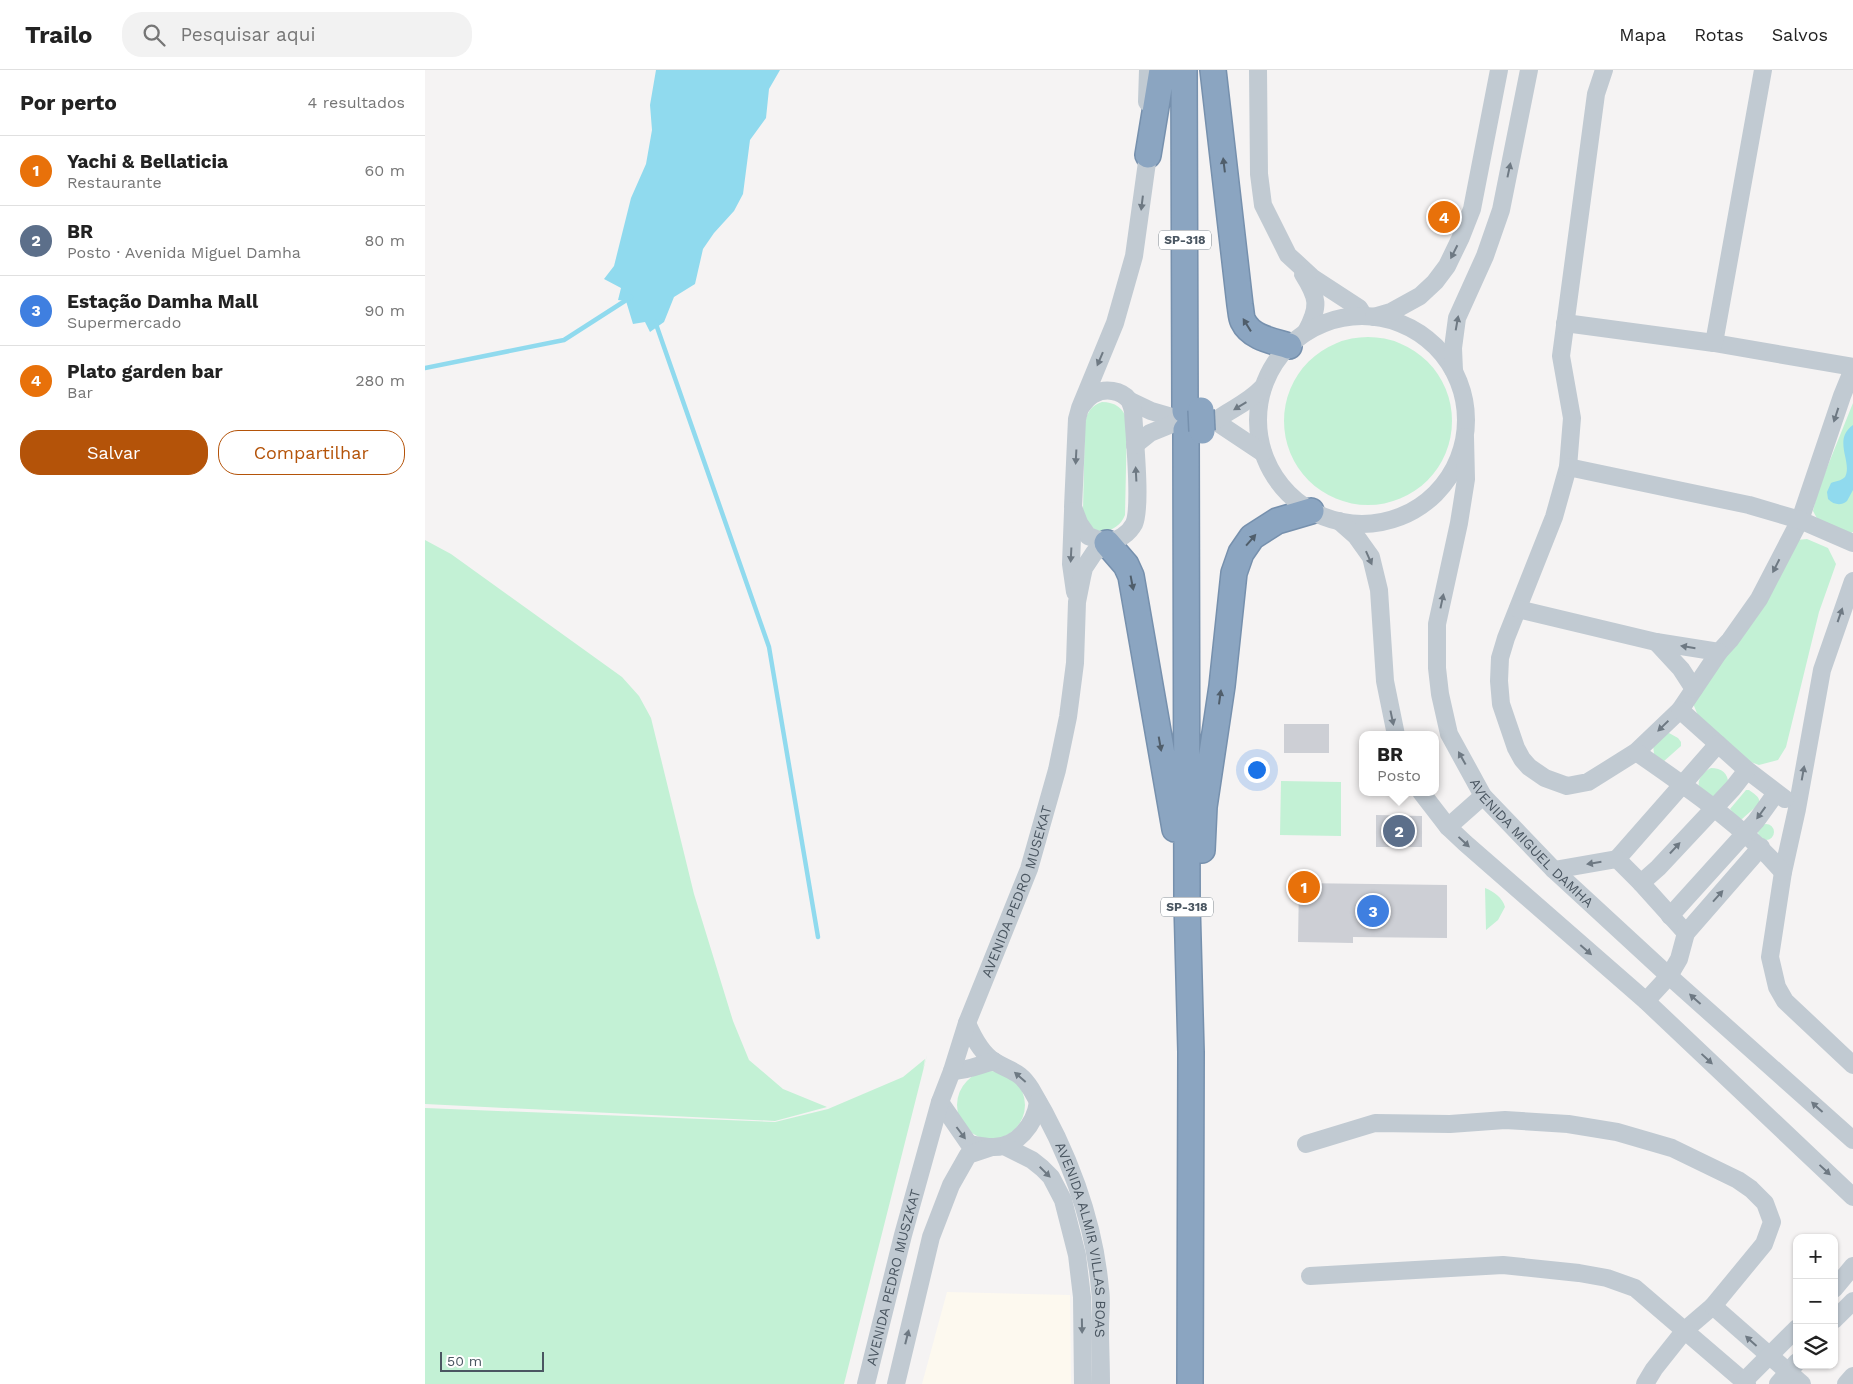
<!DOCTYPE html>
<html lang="pt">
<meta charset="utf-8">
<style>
:root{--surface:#fff;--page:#f2f2f2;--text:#222;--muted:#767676;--line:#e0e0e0;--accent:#b45309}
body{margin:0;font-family:"Work Sans",sans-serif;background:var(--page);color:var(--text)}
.controls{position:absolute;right:15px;bottom:15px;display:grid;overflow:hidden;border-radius:10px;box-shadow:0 1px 4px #0004}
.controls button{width:45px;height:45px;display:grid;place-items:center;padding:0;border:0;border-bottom:1px solid var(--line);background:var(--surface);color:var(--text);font:25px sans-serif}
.scale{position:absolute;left:15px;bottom:12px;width:104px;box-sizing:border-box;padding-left:5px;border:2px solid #4a5661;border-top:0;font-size:14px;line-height:18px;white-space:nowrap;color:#4a5661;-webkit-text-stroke:4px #fff;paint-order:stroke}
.you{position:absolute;left:831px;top:699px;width:18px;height:18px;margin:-12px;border:4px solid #fff;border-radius:50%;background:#1a73e8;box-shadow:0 0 0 8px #1a73e833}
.badge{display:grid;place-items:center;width:32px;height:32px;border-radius:50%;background:var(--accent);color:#fff;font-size:16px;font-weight:700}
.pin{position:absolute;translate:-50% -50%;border:2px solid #fff;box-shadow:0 1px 5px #0006}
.popup{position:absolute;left:934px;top:661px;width:80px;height:65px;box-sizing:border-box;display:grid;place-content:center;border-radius:10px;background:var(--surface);filter:drop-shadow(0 1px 4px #0005);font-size:16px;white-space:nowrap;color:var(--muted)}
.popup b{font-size:19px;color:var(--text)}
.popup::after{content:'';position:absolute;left:50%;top:100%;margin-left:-10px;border:10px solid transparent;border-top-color:var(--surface)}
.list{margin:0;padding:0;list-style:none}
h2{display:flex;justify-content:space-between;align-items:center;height:65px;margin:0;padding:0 20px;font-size:21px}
h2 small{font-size:16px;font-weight:400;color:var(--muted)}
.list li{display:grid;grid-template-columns:32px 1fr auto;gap:15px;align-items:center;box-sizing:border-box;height:70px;padding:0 20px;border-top:1px solid var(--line)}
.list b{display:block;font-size:19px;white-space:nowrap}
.list p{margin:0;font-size:16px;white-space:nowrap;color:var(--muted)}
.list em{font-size:16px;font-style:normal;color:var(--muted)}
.actions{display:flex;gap:10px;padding:15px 20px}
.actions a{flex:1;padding:11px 0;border:1px solid var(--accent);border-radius:20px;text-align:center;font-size:18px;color:var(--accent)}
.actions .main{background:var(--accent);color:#fff}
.icon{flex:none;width:28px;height:28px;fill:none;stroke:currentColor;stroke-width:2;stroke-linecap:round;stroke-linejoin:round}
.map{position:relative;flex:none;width:1428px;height:1314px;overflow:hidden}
header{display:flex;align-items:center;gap:30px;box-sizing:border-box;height:70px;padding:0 25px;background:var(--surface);border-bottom:1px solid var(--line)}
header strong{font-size:24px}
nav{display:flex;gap:28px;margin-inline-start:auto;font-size:18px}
.search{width:350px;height:45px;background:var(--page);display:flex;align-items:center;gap:12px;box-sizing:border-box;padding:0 18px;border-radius:20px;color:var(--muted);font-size:19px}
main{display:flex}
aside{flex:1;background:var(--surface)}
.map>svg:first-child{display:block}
.commercial{fill:#fdf9ef}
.green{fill:#c3f1d5}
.water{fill:#90daee}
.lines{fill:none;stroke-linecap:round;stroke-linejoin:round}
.stream{stroke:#90daee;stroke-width:4.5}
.building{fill:#cdcfd5}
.highway-casing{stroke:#7690ad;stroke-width:28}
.minor{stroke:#c1cad2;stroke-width:18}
.highway{stroke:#8ba5c1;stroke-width:25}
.highway-bridge-casing{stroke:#7690ad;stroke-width:28;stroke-linecap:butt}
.highway-bridge{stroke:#8ba5c1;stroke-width:25}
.oneway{fill:#505e6b}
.oneway2{fill:#6e7983}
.labels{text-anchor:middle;stroke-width:4.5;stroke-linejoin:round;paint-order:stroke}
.shield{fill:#fff;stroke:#808990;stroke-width:1}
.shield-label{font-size:12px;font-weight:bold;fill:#4a5661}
.street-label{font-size:14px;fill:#4a5661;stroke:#fff}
</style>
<header>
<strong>Trailo</strong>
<div class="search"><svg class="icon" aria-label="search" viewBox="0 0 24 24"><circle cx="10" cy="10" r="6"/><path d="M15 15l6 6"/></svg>Pesquisar aqui</div>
<nav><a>Mapa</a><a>Rotas</a><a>Salvos</a></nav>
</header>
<main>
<aside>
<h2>Por perto<small>4 resultados</small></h2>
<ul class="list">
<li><span class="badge" style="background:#e8710a">1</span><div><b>Yachi &amp; Bellaticia</b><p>Restaurante</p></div><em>60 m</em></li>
<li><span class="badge" style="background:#5c6f8a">2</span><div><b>BR</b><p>Posto · Avenida Miguel Damha</p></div><em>80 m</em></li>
<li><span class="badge" style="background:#3f7fe0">3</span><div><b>Estação Damha Mall</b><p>Supermercado</p></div><em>90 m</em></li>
<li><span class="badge" style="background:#e8710a">4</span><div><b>Plato garden bar</b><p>Bar</p></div><em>280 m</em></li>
</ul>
<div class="actions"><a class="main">Salvar</a><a>Compartilhar</a></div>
</aside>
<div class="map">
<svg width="1428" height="1314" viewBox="0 0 1428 1314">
<rect width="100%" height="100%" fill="#f5f3f3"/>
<path class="commercial" d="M522,1222l123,3 1,89h-149z"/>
<path class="green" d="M859 351a84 84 0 1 1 168 0a84 84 0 1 1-168 0Z
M677,332c13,0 22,6 25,19l-2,94c-5,14 -24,23 -36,10 -3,-4 -5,-10 -6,-15l2,-88c3,-11 6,-16 17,-20z
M1428,333v129l-8,4 -25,-12 -7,-13 5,-21z
M1382,469l21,9 8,16 -17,48 -33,135 -8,13 -19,5 -11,-4 -49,-43 -7,-17 105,-161z
M0,470l26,14 171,123 17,19 12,22 43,176 39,127 16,39 34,29 44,18 -52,14 -350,-17z
M1244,663l9,5 3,4v4l-18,16 -9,-8 -1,-10 11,-10z
M1286,698c12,0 19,7 17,20l-16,9c-3,-2 -8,-5 -11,-8 -7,-7 3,-18 10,-21z
M856,711l60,1v54l-61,-1z
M1321,720h3c5,4 12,7 10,14l-17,15h-4l-8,-10z
M1333 762a8 8 0 1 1 16 0a8 8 0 1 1-16 0Z
M1060,818c8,3 18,10 20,19l-7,13 -12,10z
M502,985l-83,329h-419v-276l350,14 53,-13 75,-32 22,-18 -2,10z
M532 1035a34 34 0 1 1 68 0a34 34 0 1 1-68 0Z"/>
<path class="water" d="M231,0h124l-11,19 -3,29 -16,22 -7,54 -9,17 -20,22 -11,16 -8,35 -21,13 -10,25 -14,10 -5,-10 -12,2 -7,-23 -8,-1 3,-12 -17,-9 10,-13 17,-68 15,-34 6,-34 -2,-25z
M1428,355v65l-6,11c-6,5 -13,4 -19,-2l-1,-7 4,-9c5,-2 10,-2 14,-6 8,-15 -13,-37 8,-52z"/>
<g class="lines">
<path class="stream" d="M231,252l1,5 112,320 49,290
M0,298l139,-28 67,-43"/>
</g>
<path class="building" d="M859,654h45v29h-45z
M951,745l46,1v31h-46z
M874,813l148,2v53l-94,-1v6l-55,-1z"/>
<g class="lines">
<defs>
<path id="highway" d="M759,0l1,341
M788,0l27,235c1,5 1,12 3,16 8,17 30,20 46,25
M723,85l14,-85
M761,360l1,472 4,150 -1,332
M682,473l19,22 5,11 44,253
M777,780l2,-43 18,-121 12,-113 7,-20 11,-16 25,-16 34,-10"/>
</defs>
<use href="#highway" class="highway-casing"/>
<g class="minor">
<path d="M833,0l1,104 4,31 25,50 25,23 46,30 5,8"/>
<path d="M1179,0l-8,24 -35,262 11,62 -4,49 -14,50 -48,121 -6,20 -1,23 2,23 15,44 6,11 7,8 16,11 22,8 21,-4 48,-30 44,-42 39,-58 11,-12 29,-41 41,-79 42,-124 11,-27"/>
<path d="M722,32l1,-32"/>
<path d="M878,204c15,24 17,32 3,58"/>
<circle cx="937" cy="350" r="104"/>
<path d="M949,247l17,-5 29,-16 15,-14 12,-16 14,-29 11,-28 27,-139"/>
<path d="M1140,253l149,20 139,24"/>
<path d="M1289,273l49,-273"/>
<path d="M1029,301l-1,-23 4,-30 28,-62 16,-46 28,-140"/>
<path d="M705,331l21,10 31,9 33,1 48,32"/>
<path d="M655,338c4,-5 8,-11 14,-14 11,-6 27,-4 35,6 2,3 3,7 4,11 1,23 9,95 1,113 -6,11 -16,16 -27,19l-19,-7 -9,-13 -6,-16 4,-88 3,-11 35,-85 19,-67 14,-101v-10"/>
<path d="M790,351c17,-13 32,-17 48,-34"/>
<path id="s1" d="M1040,367l1,42 -7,44 -22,101v44l3,26 9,40 34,62 71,74 115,106 184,164"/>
<path d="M710,375l15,-12 32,-13"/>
<path d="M1143,397l181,38 51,15 53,23"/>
<path d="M648,441l-2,53 4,28"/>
<path d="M914,451l17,15 15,21 8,33 6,91 11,54"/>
<path d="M1428,511l-31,89 -25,139 -14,63 -13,85 7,30 8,14 68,64"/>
<path d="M1093,539l138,33 63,10"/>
<path d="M1231,572l25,27 13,20"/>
<path d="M1255,640l67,60 38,29"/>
<path d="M1211,682c52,36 105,72 147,120"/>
<path d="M996,722l27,35 17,16 181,158 207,196"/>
<path d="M1023,757l35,-31"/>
<path d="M1192,789l101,-115"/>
<path d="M1129,800l63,-11 24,24 45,50 -7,26 -10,17 -23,25"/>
<path d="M1216,813l17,-15 75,-80 14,-18"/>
<path d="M1245,846l86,-95 20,-28"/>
<path d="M1261,863l75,-86"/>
<path id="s2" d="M542,953c6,14 15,31 28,39 17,10 25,9 36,27 36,60 63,130 69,200 2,12 0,25 0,38 0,19 1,38 1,57"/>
<path d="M527,1001c15,0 27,-6 42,-10"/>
<path d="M515,1032l29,42c7,1 15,3 23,3 25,1 43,-23 46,-45"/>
<path d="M881,1074l69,-21 75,1 55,-4 63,4 49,8 55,16 66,32 13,9 14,14 7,19 -8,22 -51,62 -28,24 -31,39 -9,15"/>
<path d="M579,1076l28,14 10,8 9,9 12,23 14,55 5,42 1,87"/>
<path d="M885,1206l193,-11 76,8 28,5 28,10 112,96"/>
<path d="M1409,1219l19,-23"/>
<path d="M1288,1236l89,78"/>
<path d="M1409,1250l19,-19"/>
<path d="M1319,1311l53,-53"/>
<path id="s3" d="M441,1314l37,-149 37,-133 12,-31 15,-48 62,-154 28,-99 11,-53 7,-54 2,-61 5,-25 2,-9 10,-15 13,-10"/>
<path d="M471,1314l35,-147 20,-52 17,-30 24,-8"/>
<path d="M1353,1314l19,-22"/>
<path d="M1421,1314l7,-8"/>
</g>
<use href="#highway" class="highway"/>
<defs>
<path id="highway-bridge" d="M776,340l1,21"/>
</defs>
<use href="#highway-bridge" class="highway-bridge-casing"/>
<use href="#highway-bridge" class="highway-bridge"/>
</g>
<defs><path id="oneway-solid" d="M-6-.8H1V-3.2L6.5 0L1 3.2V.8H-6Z" transform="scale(1.25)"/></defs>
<g class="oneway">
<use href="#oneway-solid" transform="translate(799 95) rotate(-97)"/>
<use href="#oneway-solid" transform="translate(822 255) rotate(-122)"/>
<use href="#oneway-solid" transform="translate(826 470) rotate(-49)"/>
<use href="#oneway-solid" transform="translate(707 513) rotate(79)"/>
<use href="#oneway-solid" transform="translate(795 627) rotate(-82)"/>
<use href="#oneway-solid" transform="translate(735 674) rotate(80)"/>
</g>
<g class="oneway2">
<use href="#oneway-solid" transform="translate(1084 100) rotate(-78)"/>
<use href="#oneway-solid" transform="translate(717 133) rotate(97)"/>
<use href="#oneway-solid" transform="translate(1029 182) rotate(117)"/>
<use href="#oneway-solid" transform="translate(1032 253) rotate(-80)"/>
<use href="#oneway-solid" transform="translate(675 289) rotate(113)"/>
<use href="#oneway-solid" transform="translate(815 336) rotate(149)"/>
<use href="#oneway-solid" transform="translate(1411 345) rotate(108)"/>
<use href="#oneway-solid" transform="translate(651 387) rotate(93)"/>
<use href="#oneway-solid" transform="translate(711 404) rotate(-93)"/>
<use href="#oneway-solid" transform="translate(646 485) rotate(93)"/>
<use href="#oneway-solid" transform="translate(944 488) rotate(66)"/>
<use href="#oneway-solid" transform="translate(1351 496) rotate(117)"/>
<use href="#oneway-solid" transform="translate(1017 531) rotate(-78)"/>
<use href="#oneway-solid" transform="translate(1415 545) rotate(-71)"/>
<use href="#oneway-solid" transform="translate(1263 577) rotate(-171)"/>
<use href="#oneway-solid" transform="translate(967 648) rotate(78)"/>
<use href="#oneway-solid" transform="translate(1238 656) rotate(136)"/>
<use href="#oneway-solid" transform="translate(1037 688) rotate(-119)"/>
<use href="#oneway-solid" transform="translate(1378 703) rotate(-80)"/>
<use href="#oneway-solid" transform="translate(1336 743) rotate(126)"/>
<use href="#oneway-solid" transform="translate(1039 772) rotate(43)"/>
<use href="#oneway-solid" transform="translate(1250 778) rotate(-47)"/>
<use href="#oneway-solid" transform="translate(1169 793) rotate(171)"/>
<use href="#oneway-solid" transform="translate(1293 826) rotate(-48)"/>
<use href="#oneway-solid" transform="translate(1161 880) rotate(41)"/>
<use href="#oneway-solid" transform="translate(1270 929) rotate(-138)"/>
<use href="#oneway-solid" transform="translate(1282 989) rotate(43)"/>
<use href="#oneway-solid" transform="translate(595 1007) rotate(-139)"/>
<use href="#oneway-solid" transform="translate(1392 1037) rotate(-138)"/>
<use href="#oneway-solid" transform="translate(536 1063) rotate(53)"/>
<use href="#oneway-solid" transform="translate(1400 1100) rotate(43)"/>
<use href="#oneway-solid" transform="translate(620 1102) rotate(45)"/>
<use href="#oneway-solid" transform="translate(657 1256) rotate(89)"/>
<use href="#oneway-solid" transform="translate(482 1267) rotate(-76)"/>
<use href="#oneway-solid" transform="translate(1326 1271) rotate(-138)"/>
</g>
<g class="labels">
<g class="shield">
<rect x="734" y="160.5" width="52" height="19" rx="4"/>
<rect x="736" y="827.5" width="52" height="19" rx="4"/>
</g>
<g class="shield-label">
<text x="760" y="174">SP-318</text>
<text x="762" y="841">SP-318</text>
</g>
<g class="street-label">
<text dy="5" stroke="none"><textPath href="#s1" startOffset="439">AVENIDA MIGUEL DAMHA</textPath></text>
<text dy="5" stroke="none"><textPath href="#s3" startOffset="516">AVENIDA PEDRO MUSEKAT</textPath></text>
<text dy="5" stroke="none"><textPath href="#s2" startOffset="256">AVENIDA ALMIR VILLAS BOAS</textPath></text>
<text dy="5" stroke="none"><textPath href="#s3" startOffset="110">AVENIDA PEDRO MUSZKAT</textPath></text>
</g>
</g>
</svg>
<div class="controls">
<button>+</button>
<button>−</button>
<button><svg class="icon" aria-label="layers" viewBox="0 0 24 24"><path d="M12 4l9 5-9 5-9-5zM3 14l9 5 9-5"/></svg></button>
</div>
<div class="scale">50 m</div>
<div class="you"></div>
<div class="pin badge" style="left:879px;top:817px;background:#e8710a">1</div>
<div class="pin badge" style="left:974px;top:761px;background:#5c6f8a">2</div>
<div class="popup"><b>BR</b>Posto</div>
<div class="pin badge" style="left:948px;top:841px;background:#3f7fe0">3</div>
<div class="pin badge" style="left:1019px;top:147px;background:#e8710a">4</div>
</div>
</main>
